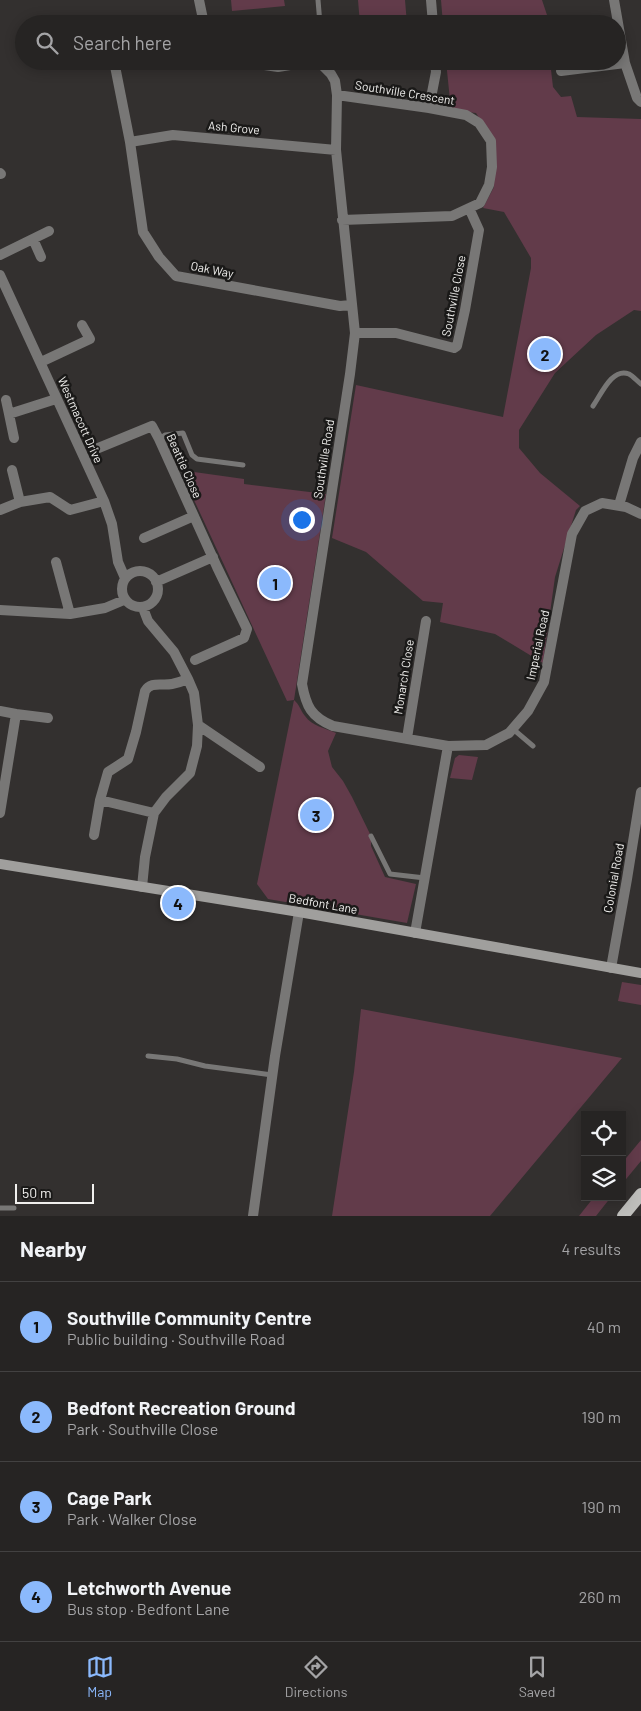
<!DOCTYPE html>
<meta charset="utf-8">
<style>
:root{--surface:#262423;--page:#323030;--text:#f1f3f6;--muted:#a4a4a6;--line:#424141;--accent:#8bb9fc}
body{margin:0;font-family:Barlow,sans-serif;background:var(--page);color:var(--text)}
.controls{position:absolute;right:15px;bottom:15px;display:grid;overflow:hidden;border-radius:0px;box-shadow:0 2px 12px #0003}
.controls button{width:45px;height:45px;display:grid;place-items:center;padding:0;border:0;border-bottom:1px solid var(--line);background:var(--surface);color:var(--text);font:25px sans-serif}
.scale{position:absolute;left:15px;bottom:12px;width:79px;box-sizing:border-box;padding-left:5px;border:2px solid #f1f0ee;border-top:0;font-size:14px;line-height:18px;white-space:nowrap;color:#f1f0ee;-webkit-text-stroke:4px #1a1918;paint-order:stroke}
.you{position:absolute;left:301px;top:519px;width:18px;height:18px;margin:-12px;border:4px solid #fff;border-radius:50%;background:#1a73e8;box-shadow:0 0 0 8px #1a73e833}
.badge{display:grid;place-items:center;width:32px;height:32px;border-radius:50%;background:var(--accent);color:#111;font-size:16px;font-weight:700}
.pin{position:absolute;translate:-50% -50%;border:2px solid #fff;box-shadow:0 1px 5px #0006}
.list{margin:0;padding:0;list-style:none}
h2{display:flex;justify-content:space-between;align-items:center;height:65px;margin:0;padding:0 20px;font-size:21px}
h2 small{font-size:16px;font-weight:400;color:var(--muted)}
.list li{display:grid;grid-template-columns:32px 1fr auto;gap:15px;align-items:center;box-sizing:border-box;height:90px;padding:0 20px;border-top:1px solid var(--line)}
.list b{display:block;font-size:19px;white-space:nowrap}
.list p{margin:0;font-size:16px;white-space:nowrap;color:var(--muted)}
.list em{font-size:16px;font-style:normal;color:var(--muted)}
.icon{flex:none;width:28px;height:28px;fill:none;stroke:currentColor;stroke-width:2;stroke-linecap:round;stroke-linejoin:round}
.map{position:relative;flex:none;width:641px;height:1216px;overflow:hidden}
.search{position:absolute;background:var(--surface);box-shadow:0 2px 12px #0003;left:15px;right:15px;top:15px;height:55px;display:flex;align-items:center;gap:12px;box-sizing:border-box;padding:0 18px;border-radius:28px;color:var(--muted);font-size:19px}
.sheet{height:425px;background:var(--surface)}
nav{display:flex;justify-content:space-around;align-items:center;box-sizing:border-box;height:70px;border-top:1px solid var(--line);background:var(--surface);font-size:14px;color:var(--muted)}
nav a{display:grid;justify-items:center;gap:2px}
nav .on{color:var(--accent)}
.map>svg:first-child{display:block}
.green{fill:#623b4a}
.lines{fill:none;stroke-linecap:round;stroke-linejoin:round}
.lane{stroke:#787776;stroke-width:5}
.street{stroke:#787776;stroke-width:10}
.secondary{stroke:#a09f9d;stroke-width:10}
.primary{stroke:#bebebb;stroke-width:12}
.labels{text-anchor:middle;stroke-width:5;stroke-linejoin:round;paint-order:stroke}
.street-label{font-size:12px;fill:#f1f0ee;stroke:#1a1918}
</style>
<div class="map">
<svg width="641" height="1216" viewBox="0 0 641 1216">
<rect width="100%" height="100%" fill="#33302f"/>
<path class="green" d="M231,0h53l1,6 -53,5z
M358,0h47l2,24h-47z
M441,0h101l8,24h-107z
M446,61h104l3,26 8,10 10,-1 6,21 64,2v192l-7,-1 -38,25 -41,38 -36,57v18l21,25 40,33 -4,4 -21,67 -12,86 -48,-29 -55,-12 3,-19 -20,-2 -57,-49 -34,-14 24,-153 147,32 28,-149v-10l-27,-46 -21,-4 11,-21 1,-43 -19,-31 -25,-3z
M187,471l57,8v5l82,10 -32,206c6,5 6,10 11,16 7,10 20,12 31,17l-8,18 4,16 11,14 9,16 19,39v10l14,31 31,7 -9,39 -139,-24 -11,-15 37,-184 -7,1 -105,-227z
M459,755l19,2 -6,23 -22,-2 5,-20z
M622,982l19,3v20l-23,-4z
M361,1009l261,49 -132,158h-158l22,-144z
M641,1140v21l-19,23v-21z
M594,1197h17l-15,19h-17z"/>
<g class="lines">
<path class="lane" d="M318,0l2,24
M593,406c8,-11 19,-39 36,-32 4,2 8,7 12,10
M159,439l6,-4 18,-2 9,22 5,4 46,6
M513,729l20,17
M371,836l19,38 35,4
M148,1056l29,3 28,7 67,9
M0,1208h14"/>
<path class="street" d="M199,0l5,24
M431,0l2,24
M614,0l11,63 12,35 4,4
M78,23l2,1
M114,61l16,81 13,90 16,25 17,19 164,30 11,-1
M238,61l40,6 30,-5 14,3 9,9 4,7 2,14 -1,55 19,183 -5,41 -48,310c4,22 9,33 31,42l115,20 38,-1 23,-12 19,-22 16,-29 28,-148 13,-23 17,-8 24,4 15,7
M561,71l64,-8
M337,95l92,13 37,7 13,8 12,18 1,26 -3,18 -9,18 -28,13 -110,4
M429,108l7,-36 -1,-11
M130,142l43,-7 163,15
M0,173l1,1
M33,239l8,18
M0,255l49,-24
M0,275l104,226 8,23 6,38 7,16
M355,333h41l58,15 3,-2 8,-36 14,-80 -10,-22
M41,362l49,-23 -8,-14
M6,400l3,14 47,-15
M9,414l5,24
M96,449l56,-23 7,13 58,128 30,62 -3,9 -49,22
M12,470l8,32 30,-5 20,13 34,-9
M619,505l14,-47 8,-16
M0,510l20,-8
M144,538l50,-22
M56,562l14,52
M122 589a18 18 0 1 1 36 0a18 18 0 1 1-36 0Z
M156,582l57,-25
M0,610l70,4 35,-6 19,-8
M0,711l16,3
M198,725l62,42
M407,738l19,-117
M100,800l54,13
M0,813l16,-99 32,4
M94,835l6,-35 8,-28 20,-13 8,-27 9,-41c6,-10 16,-5 27,-7 5,-1 11,-3 16,-5
M142,887l3,-30 9,-44 12,-16 24,-24 7,-27 1,-21 -4,-32 -6,-14 -14,-27 -26,-31 -5,-13
M415,933l33,-187
M611,968l16,-89 14,-87
M253,1216l22,-160 24,-144"/>
<path class="secondary" d="M0,864l299,48 342,61"/>
<path class="primary" d="M623,1216l18,-22"/>
</g>
<g class="labels">
<g class="street-label">
<text transform="translate(405 93) rotate(9)" y="4">Southville Crescent</text>
<text transform="translate(234 128) rotate(5)" y="4">Ash Grove</text>
<text transform="translate(212 270) rotate(11)" y="4">Oak Way</text>
<text transform="translate(454 296) rotate(-79)" y="4">Southville Close</text>
<text transform="translate(80 420) rotate(66)" y="4">Westmacott Drive</text>
<text transform="translate(324 459) rotate(-81)" y="4">Southville Road</text>
<text transform="translate(184 466) rotate(66)" y="4">Beattie Close</text>
<text transform="translate(538 645) rotate(-78)" y="4">Imperial Road</text>
<text transform="translate(404 677) rotate(-81)" y="4">Monarch Close</text>
<text transform="translate(614 878) rotate(-80)" y="4">Colonial Road</text>
<text transform="translate(323 904) rotate(10)" y="4">Bedfont Lane</text>
</g>
</g>
</svg>
<div class="controls">
<button><svg class="icon" aria-label="locate" viewBox="0 0 24 24"><circle cx="12" cy="12" r="6"/><path d="M12 2v4M12 18v4M2 12h4M18 12h4"/></svg></button>
<button><svg class="icon" aria-label="layers" viewBox="0 0 24 24"><path d="M12 4l9 5-9 5-9-5zM3 14l9 5 9-5"/></svg></button>
</div>
<div class="scale">50 m</div>
<div class="you"></div>
<div class="pin badge" style="left:275px;top:583px">1</div>
<div class="pin badge" style="left:545px;top:354px">2</div>
<div class="pin badge" style="left:316px;top:815px">3</div>
<div class="pin badge" style="left:178px;top:903px">4</div>
<div class="search"><svg class="icon" aria-label="search" viewBox="0 0 24 24"><circle cx="10" cy="10" r="6"/><path d="M15 15l6 6"/></svg>Search here</div>
</div>
<section class="sheet">
<h2>Nearby<small>4 results</small></h2>
<ul class="list">
<li><span class="badge">1</span><div><b>Southville Community Centre</b><p>Public building · Southville Road</p></div><em>40 m</em></li>
<li><span class="badge">2</span><div><b>Bedfont Recreation Ground</b><p>Park · Southville Close</p></div><em>190 m</em></li>
<li><span class="badge">3</span><div><b>Cage Park</b><p>Park · Walker Close</p></div><em>190 m</em></li>
<li><span class="badge">4</span><div><b>Letchworth Avenue</b><p>Bus stop · Bedfont Lane</p></div><em>260 m</em></li>
</ul>
</section>
<nav>
<a class="on"><svg class="icon" aria-label="map" viewBox="0 0 24 24"><path d="M3 6l6-2 6 2 6-2v14l-6 2-6-2-6 2zM9 4v14M15 6v14"/></svg>Map</a>
<a><svg class="icon" aria-label="directions" viewBox="0 0 24 24"><path d="M12 3l9 9-9 9-9-9zM9 14v-3h6M13 9l2 2-2 2"/></svg>Directions</a>
<a><svg class="icon" aria-label="saved" viewBox="0 0 24 24"><path d="M7 4h10v16l-5-4-5 4z"/></svg>Saved</a>
</nav>
